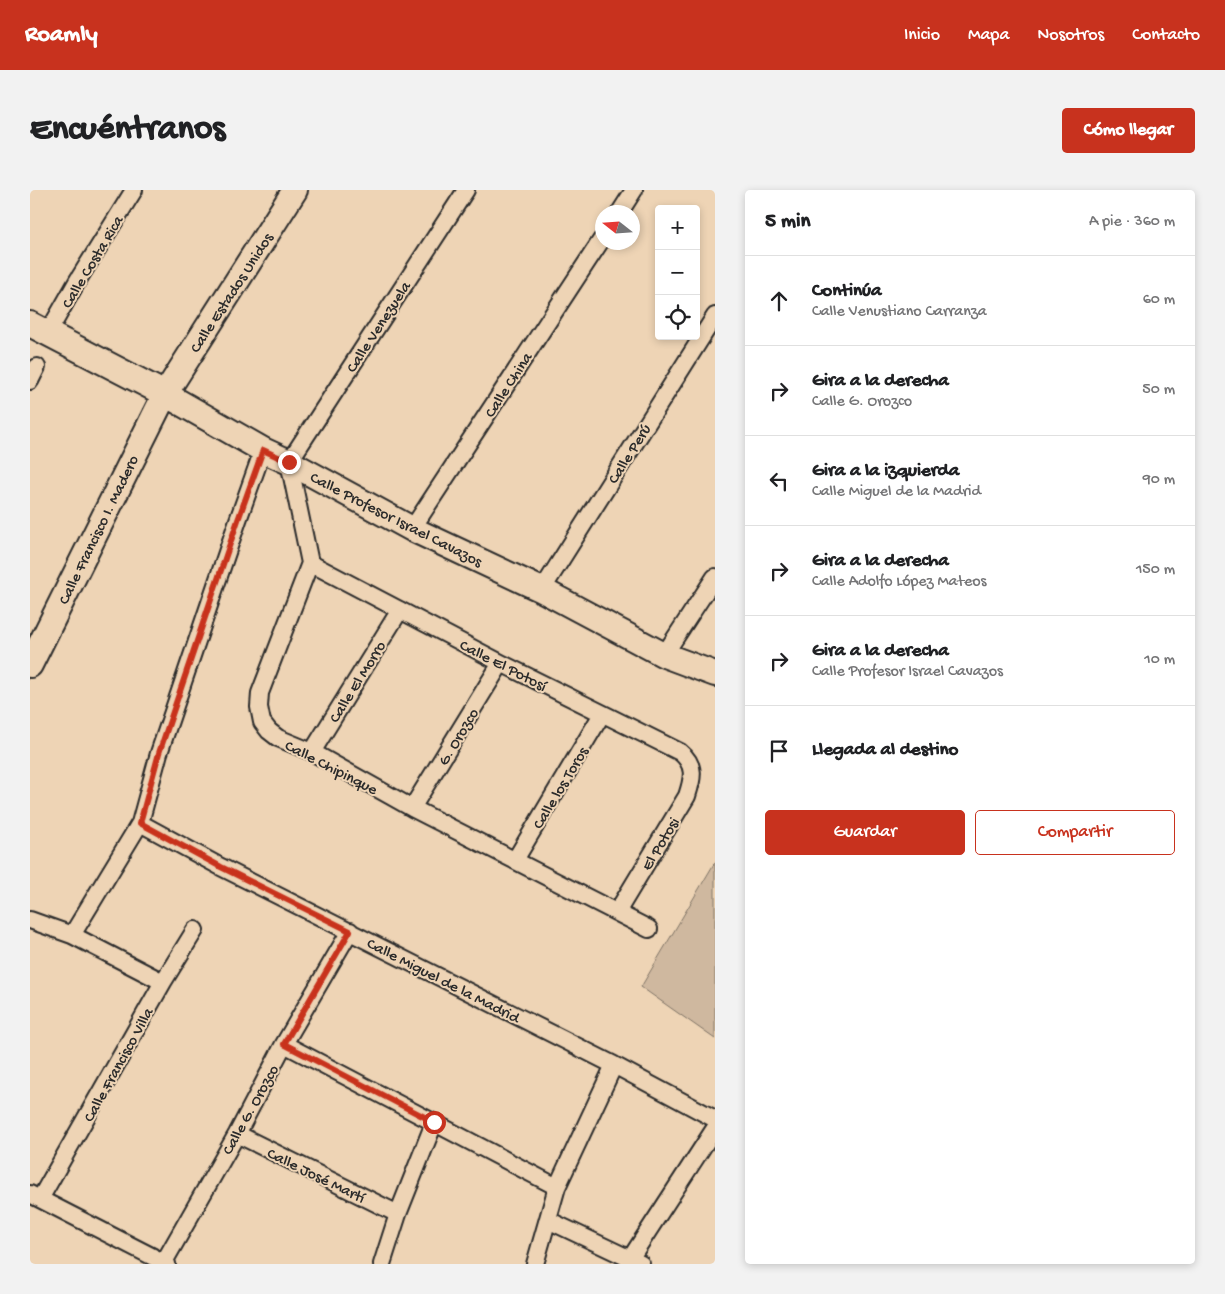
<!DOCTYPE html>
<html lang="es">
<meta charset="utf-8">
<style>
:root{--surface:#fff;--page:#f2f2f2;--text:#202124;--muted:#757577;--line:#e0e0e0;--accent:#c8321e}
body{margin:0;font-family:"Gochi Hand",sans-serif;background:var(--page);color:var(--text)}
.controls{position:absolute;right:15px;top:15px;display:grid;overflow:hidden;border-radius:5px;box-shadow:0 2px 8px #0003}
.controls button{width:45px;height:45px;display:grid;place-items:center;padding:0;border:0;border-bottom:1px solid var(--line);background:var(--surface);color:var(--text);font:25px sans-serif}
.compass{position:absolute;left:565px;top:15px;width:45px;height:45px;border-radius:50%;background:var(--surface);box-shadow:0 2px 8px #0003;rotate:287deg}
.stop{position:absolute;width:15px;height:15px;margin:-11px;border:4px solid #c8321e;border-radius:50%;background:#fff}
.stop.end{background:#c8321e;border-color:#fff;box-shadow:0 1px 5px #0008}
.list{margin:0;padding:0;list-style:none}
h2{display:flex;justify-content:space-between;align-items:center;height:65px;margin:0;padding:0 20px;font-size:21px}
h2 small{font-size:16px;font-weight:400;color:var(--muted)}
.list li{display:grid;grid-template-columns:32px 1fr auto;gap:15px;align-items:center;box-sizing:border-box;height:90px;padding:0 20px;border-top:1px solid var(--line)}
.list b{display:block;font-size:19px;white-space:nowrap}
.list p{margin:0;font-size:16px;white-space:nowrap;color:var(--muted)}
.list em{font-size:16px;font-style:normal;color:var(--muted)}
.actions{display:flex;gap:10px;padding:15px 20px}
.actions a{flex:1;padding:11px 0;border:1px solid var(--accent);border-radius:5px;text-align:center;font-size:18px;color:var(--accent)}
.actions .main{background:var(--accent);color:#fff}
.icon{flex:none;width:28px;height:28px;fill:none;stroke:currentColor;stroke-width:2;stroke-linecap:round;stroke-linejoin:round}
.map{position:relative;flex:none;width:685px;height:1074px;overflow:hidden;border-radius:5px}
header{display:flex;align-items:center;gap:30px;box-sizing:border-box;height:70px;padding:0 25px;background:var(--accent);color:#fff}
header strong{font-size:24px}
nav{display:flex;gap:28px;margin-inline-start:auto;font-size:18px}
.intro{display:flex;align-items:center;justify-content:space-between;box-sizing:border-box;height:120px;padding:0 30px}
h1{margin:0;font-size:35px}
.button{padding:12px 22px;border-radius:5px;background:var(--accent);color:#fff;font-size:18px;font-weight:700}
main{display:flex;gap:30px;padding:0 30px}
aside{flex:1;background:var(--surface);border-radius:5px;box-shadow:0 2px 8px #0003}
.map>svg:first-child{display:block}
.green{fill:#cfb89f;stroke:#7d7265}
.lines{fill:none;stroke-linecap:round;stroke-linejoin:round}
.street-casing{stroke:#2b2b2b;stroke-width:20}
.secondary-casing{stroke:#2b2b2b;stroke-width:28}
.street{stroke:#eed4b5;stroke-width:16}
.secondary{stroke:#eed4b5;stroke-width:24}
.route{stroke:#c8321e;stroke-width:6}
.labels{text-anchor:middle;stroke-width:4;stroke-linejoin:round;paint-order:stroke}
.street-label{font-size:16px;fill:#2b2b2b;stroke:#eed4b5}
</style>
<header>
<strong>Roamly</strong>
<nav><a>Inicio</a><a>Mapa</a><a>Nosotros</a><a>Contacto</a></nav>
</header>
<div class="intro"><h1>Encuéntranos</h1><a class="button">Cómo llegar</a></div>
<main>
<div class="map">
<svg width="685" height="1074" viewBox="0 0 685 1074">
<rect width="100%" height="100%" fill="#eed4b5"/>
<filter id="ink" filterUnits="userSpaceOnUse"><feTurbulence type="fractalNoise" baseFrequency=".02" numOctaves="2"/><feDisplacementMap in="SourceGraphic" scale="10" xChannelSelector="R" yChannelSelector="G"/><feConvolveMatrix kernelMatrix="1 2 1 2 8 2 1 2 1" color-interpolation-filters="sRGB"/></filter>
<g filter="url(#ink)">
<path class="green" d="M685,672v177l-74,-52z"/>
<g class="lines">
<defs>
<path id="street" d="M436,0l-177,272 21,101 -50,130 -1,14 3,15 7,9 9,7 34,14 100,56 237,121
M590,22l14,-22
M18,143l30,-53 56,-90
M0,191l7,-14
M382,339l190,-290
M280,373l191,100 179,89c16,13 13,26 7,44l-70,116
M512,400l173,-274
M634,465l51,-78
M282,562l88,-142
M382,618l89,-145
M110,633l81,44 393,198 101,54
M485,670l87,-146
M0,730l42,15 91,47
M42,745l68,-112 19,-70 79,-233 25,-70
M254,854l273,143
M207,944l161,80
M0,1004l137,70
M10,1009l123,-217 32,-52
M518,1030l93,44
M600,1069l85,-131
M134,1072l73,-128 47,-90 66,-113
M352,1074l16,-50 36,-91
M505,1074l22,-77 57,-122"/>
<path id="secondary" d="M0,134l135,70 98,56 26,12 123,67 130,61 122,65 51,19
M0,475l135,-271 130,-204"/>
</defs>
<use href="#street" class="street-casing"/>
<use href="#secondary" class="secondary-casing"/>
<use href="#street" class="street"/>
<use href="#secondary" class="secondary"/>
</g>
</g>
<g class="lines" filter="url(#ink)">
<path class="route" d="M259,272l-26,-12 -25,70 -79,233 -19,70 81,44 129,64 -66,113 150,78"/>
</g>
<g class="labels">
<g class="street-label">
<text transform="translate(61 71) rotate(-59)" y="6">Calle Costa Rica</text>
<text transform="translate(200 102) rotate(-57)" y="6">Calle Estados Unidos</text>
<text transform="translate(347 136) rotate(-57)" y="6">Calle Venezuela</text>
<text transform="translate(477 194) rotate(-57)" y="6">Calle China</text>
<text transform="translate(598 263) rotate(-58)" y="6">Calle Perú</text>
<text transform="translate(367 328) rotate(27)" y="6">Calle Profesor Israel Cavazos</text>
<text transform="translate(67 339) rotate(-64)" y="6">Calle Francisco I. Madero</text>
<text transform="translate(474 474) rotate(27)" y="6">Calle El Potosí</text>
<text transform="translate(326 491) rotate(-58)" y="6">Calle El Morro</text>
<text transform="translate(427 546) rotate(-59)" y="6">G. Orozco</text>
<text transform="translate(302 576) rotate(27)" y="6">Calle Chipinque</text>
<text transform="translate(529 597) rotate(-59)" y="6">Calle los Toros</text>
<text transform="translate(629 653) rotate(-59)" y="6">El Potosi</text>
<text transform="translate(414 789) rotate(27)" y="6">Calle Miguel de la Madrid</text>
<text transform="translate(87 874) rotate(-61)" y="6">Calle Francisco Villa</text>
<text transform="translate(219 919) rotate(-61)" y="6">Calle G. Orozco</text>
<text transform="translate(287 984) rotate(26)" y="6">Calle José Martí</text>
</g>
</g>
</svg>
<div class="controls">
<button>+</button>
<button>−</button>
<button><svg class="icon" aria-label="locate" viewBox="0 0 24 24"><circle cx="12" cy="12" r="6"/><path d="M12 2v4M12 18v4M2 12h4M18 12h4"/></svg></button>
</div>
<svg class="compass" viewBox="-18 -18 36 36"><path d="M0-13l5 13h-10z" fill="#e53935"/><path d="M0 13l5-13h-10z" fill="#757577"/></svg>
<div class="stop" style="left:404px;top:932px"></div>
<div class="stop end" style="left:259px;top:272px"></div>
</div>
<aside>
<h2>5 min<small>A pie · 360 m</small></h2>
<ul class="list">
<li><svg class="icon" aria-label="ahead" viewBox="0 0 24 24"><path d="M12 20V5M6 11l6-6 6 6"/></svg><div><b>Continúa</b><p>Calle Venustiano Carranza</p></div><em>60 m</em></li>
<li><svg class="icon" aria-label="right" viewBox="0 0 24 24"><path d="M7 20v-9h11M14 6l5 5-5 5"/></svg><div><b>Gira a la derecha</b><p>Calle G. Orozco</p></div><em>50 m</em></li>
<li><svg class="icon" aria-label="left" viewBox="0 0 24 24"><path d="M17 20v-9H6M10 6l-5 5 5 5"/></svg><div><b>Gira a la izquierda</b><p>Calle Miguel de la Madrid</p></div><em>90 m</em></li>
<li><svg class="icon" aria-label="right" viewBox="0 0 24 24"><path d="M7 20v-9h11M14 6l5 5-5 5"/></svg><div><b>Gira a la derecha</b><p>Calle Adolfo López Mateos</p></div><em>150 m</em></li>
<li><svg class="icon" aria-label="right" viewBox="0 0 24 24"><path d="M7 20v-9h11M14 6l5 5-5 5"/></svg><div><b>Gira a la derecha</b><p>Calle Profesor Israel Cavazos</p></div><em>10 m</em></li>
<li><svg class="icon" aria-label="arrive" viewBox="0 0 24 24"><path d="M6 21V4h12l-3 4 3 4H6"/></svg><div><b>Llegada al destino</b></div></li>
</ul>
<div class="actions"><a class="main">Guardar</a><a>Compartir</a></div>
</aside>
</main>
